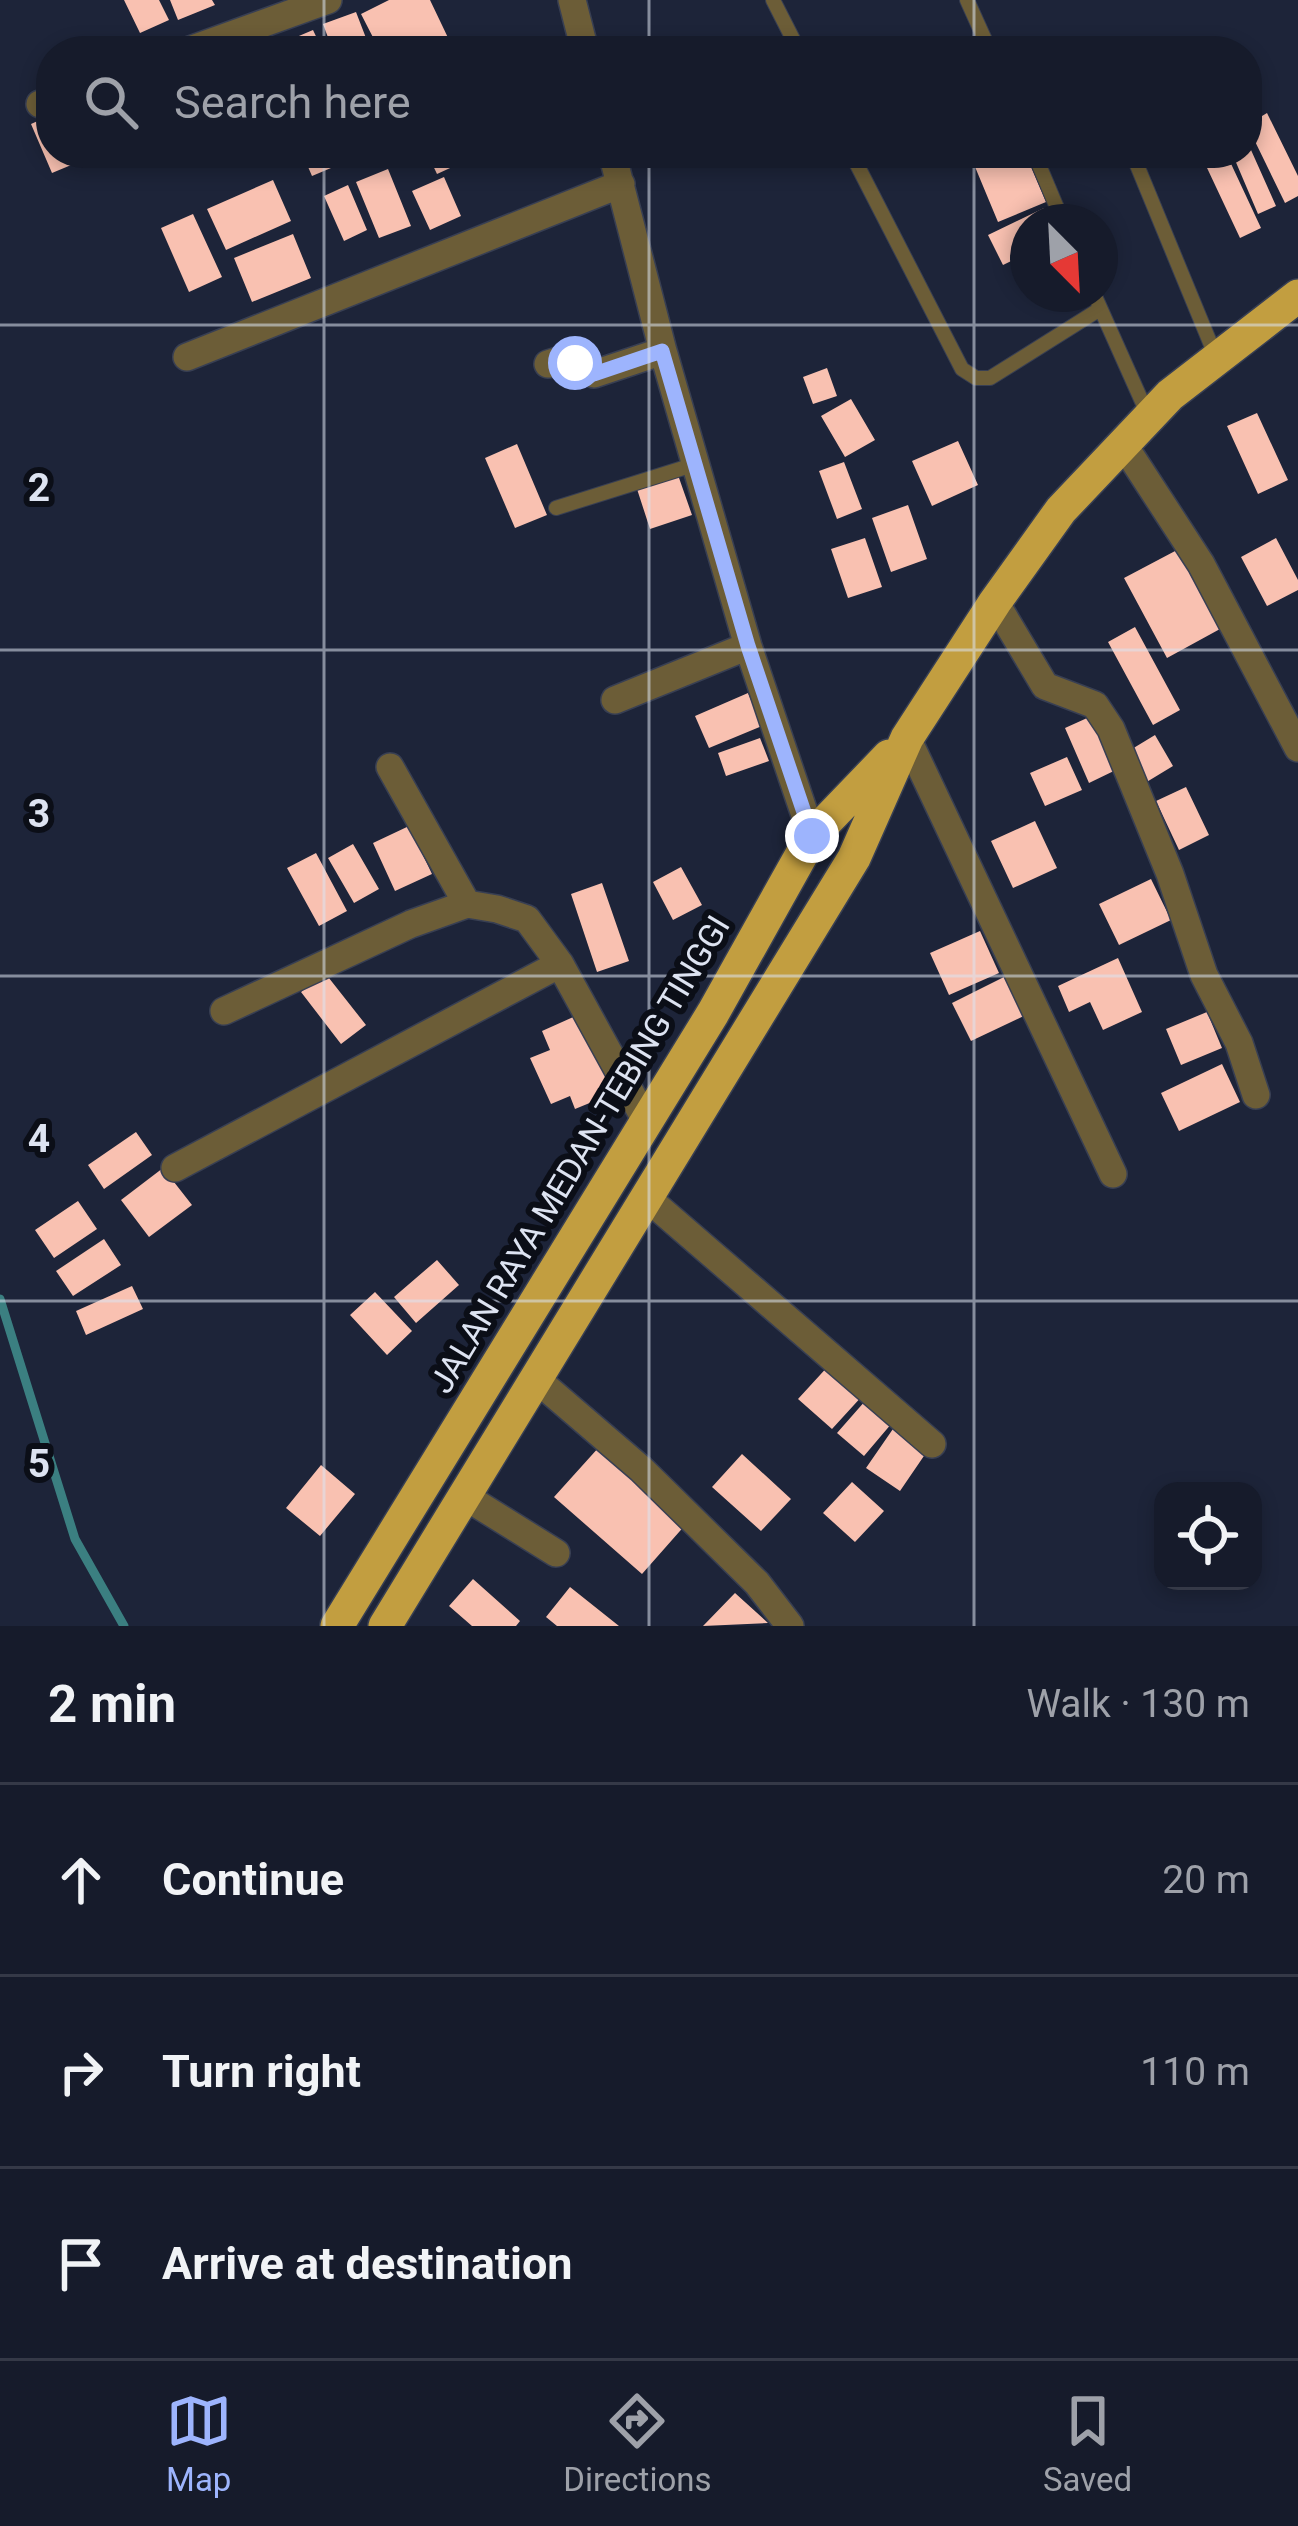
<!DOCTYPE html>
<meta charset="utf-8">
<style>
:root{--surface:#161b2b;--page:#232837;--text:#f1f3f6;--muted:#9ea1a9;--line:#353947;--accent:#9db4fd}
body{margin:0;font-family:Roboto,sans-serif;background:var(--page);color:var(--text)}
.controls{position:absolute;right:36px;bottom:36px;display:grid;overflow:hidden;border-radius:24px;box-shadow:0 6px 18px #0003}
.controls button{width:108px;height:108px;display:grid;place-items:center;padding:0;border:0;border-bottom:3px solid var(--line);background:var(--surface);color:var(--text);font:60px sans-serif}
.compass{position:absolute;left:1010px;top:204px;width:108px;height:108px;border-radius:50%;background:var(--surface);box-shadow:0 6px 18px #0003;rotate:156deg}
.stop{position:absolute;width:36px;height:36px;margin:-27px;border:9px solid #9db4fd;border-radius:50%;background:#fff}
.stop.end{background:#9db4fd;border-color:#fff;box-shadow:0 3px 12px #0008}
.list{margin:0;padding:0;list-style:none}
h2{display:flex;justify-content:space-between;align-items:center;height:156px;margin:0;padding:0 48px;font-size:51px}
h2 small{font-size:39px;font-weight:400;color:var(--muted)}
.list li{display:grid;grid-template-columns:78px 1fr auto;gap:36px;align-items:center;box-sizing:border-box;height:192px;padding:0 48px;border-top:3px solid var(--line)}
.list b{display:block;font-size:45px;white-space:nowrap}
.list em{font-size:39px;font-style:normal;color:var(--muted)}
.icon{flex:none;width:66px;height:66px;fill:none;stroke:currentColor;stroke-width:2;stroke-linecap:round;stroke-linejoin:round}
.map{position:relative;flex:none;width:1298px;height:1626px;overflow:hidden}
.search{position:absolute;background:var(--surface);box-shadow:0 6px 18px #0003;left:36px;right:36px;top:36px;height:132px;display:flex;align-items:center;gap:30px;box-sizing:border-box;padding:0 42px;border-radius:48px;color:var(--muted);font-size:45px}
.sheet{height:732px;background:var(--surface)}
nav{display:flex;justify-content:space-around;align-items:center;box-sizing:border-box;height:168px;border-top:3px solid var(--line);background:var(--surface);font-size:33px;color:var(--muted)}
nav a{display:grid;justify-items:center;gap:6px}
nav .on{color:var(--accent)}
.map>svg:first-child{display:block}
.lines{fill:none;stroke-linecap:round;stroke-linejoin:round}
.stream{stroke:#3b7f81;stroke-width:9}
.building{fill:#f9c1b1}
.service-casing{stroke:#383f53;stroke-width:16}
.minor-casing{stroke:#383f53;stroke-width:30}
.trunk-casing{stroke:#383f53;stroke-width:36}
.service{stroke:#6c5d37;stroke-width:14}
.minor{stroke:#6c5d37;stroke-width:27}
.trunk{stroke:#c29e40;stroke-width:33}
.route{stroke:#9db4fd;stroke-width:15}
.grid{fill:none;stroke:#dde3f1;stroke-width:3;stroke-opacity:0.55}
.labels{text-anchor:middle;stroke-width:12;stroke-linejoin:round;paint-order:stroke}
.street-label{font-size:33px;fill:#dde3f1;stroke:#0b0e17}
.grid-label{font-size:39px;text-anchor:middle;font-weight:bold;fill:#dde3f1;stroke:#0b0e17;stroke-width:12;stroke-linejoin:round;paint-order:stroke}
</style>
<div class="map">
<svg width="1298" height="1626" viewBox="0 0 1298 1626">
<rect width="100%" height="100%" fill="#1d2439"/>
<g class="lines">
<path class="stream" d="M0,1299l75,240 49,87"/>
</g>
<path class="building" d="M124,0h35l10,20 -29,13z
M170,0h42l3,5 -37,15z
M389,0h41l21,44 -15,7h-56l-19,-37z
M356,12l15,39h-38l-10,-27z
M313,30l10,21h-40l-3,-7z
M1267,113l31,63v20l-13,7 -38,-78z
M51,115v38h35l2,5 -36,15 -21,-49z
M1247,141l29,65 -18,8 -26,-61h15z
M302,153h22l7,15 -19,8z
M427,153h43l2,5 -35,16z
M994,153h31l21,49 -48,20 -25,-60z
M1200,153h26l35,75 -21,10z
M388,169l23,57 -32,12 -23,-56z
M444,177l17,39 -31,14 -18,-39z
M273,180l18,41 -65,29 -19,-41z
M348,185l19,45 -23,11 -20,-45z
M1044,208l7,14h-23v31l-25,12 -15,-30z
M193,214l29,63 -33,15 -28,-64z
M293,234l18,44 -59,24 -18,-44z
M827,368l10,28 -24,8 -10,-27z
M851,399l24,41 -30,17 -24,-41z
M1257,413l31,67 -30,14 -31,-68z
M958,441l20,44 -46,21 -20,-45z
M517,444l30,71 -32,13 -30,-70z
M844,462l18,47 -25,10 -18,-48z
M678,475l14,40 -42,14 -13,-40z
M908,505l19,54 -36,13 -19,-54z
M865,538l17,49 -34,11 -17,-49z
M1276,538l22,42v10l-31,16 -26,-49z
M1177,550l43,79 -53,29 -43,-80z
M1135,627l45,83 -27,15 -45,-83z
M748,693l14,33 -53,22 -14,-32z
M1096,714l24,54 -31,15 -24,-55z
M1155,735l18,31 -28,17 -18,-31z
M760,738l9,23 -43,15 -8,-23z
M1067,757l15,33 -37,16 -15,-33z
M1186,787l23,48 -30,15 -23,-49z
M1035,821l22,47 -44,20 -22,-47z
M409,826l23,48 -37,17 -22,-48z
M353,844l26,45 -25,14 -26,-45z
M316,853l31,58 -28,15 -32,-58z
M681,867l21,38 -29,15 -20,-38z
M1151,879l20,41 -52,25 -20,-41z
M602,883l27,78 -32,11 -26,-78z
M980,931l19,42 -50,22 -19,-42z
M1118,958l24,54 -39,18 -13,-28 -21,10 -11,-26z
M325,973l41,52 -25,19 -40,-52z
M1008,975l20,39 -57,27 -19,-38z
M1207,1012l15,36 -41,17 -15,-36z
M580,1014l34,79 -39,16 -5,-13 -19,8 -21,-46 20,-8 -8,-19z
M1222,1064l18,38 -61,29 -18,-38z
M136,1132l16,23 -48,34 -16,-24z
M163,1168l29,37 -43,32 -28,-37z
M78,1201l19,28 -43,29 -19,-28z
M104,1239l17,26 -48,31 -17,-25z
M437,1260l22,25 -43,38 -22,-26z
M132,1286l11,23 -57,26 -10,-24z
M375,1292l37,39 -25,24 -37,-40z
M831,1363l33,31 -32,35 -34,-30z
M866,1400l26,23 -28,33 -27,-23z
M895,1426l33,24 -28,41 -34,-23z
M600,1446l87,77 -45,51 -88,-77z
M742,1454l49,45 -30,32 -49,-44z
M321,1465l34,29 -35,42 -34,-28z
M852,1482l32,29 -29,31 -32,-29z
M473,1579l47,42 -4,5h-44l-23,-20z
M570,1587l49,39h-62l-11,-9z
M735,1593l33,30 -65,3z"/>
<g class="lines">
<defs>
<path id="service" d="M773,0l26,51
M967,0l23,51
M851,153l111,216 14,9h14l110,-69
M1034,153l29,69
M1132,153l84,204
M1094,294l54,121
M556,508l140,-44"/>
<path id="minor" d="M572,0l13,51
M187,51l141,-51
M40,104l11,-3
M612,153l51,198 85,295 64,190
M187,357l434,-173
M548,364l16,-5 30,15 69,-23
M1123,444l78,120 97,184
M995,602l50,84 50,19 16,24 59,145 34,101 35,68 17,52
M615,700l133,-54
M907,738l206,436
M390,767l77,137
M224,1011l187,-87 56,-20 30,5 30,10 33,45 85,155
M175,1168l385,-204
M646,1197l286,247
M535,1378l106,91 116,114 33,43
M466,1497l90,56"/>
<path id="trunk" d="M337,1626l376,-613 99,-177 77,-80
M385,1626l469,-768 53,-120 88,-136 66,-92 109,-115 128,-99"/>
</defs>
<use href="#service" class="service-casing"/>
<use href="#minor" class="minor-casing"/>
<use href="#trunk" class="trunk-casing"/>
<use href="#service" class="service"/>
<use href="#minor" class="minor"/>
<use href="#trunk" class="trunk"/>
</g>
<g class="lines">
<path class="route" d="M575,363l19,11 68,-23 86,295 64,190"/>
</g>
<path class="grid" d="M324,0v51M649,0v51M974,0v51M324,153v1473M649,153v1473M974,153v1473M0,325h1298M0,650h1298M0,976h1298M0,1301h1298"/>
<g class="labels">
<g class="street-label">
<text transform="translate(579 1154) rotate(-59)" y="12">JALAN RAYA MEDAN-TEBING TINGGI</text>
</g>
</g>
<g class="grid-label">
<text x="39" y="501">2</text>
<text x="39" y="827">3</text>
<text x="39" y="1152">4</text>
<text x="39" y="1477">5</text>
</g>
</svg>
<div class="controls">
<button><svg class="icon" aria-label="locate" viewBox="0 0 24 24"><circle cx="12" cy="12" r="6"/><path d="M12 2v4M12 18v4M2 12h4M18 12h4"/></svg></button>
</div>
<svg class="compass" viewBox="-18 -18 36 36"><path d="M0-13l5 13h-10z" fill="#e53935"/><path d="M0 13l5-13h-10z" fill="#9ea1a9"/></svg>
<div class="stop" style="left:575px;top:363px"></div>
<div class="stop end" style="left:812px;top:836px"></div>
<div class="search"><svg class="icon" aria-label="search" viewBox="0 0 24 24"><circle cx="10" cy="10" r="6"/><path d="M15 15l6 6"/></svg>Search here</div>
</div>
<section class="sheet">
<h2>2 min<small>Walk · 130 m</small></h2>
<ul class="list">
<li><svg class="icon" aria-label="ahead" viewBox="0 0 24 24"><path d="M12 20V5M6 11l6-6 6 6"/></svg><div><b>Continue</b></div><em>20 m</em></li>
<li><svg class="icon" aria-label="right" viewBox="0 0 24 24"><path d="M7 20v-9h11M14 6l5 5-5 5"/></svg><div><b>Turn right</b></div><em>110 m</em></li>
<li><svg class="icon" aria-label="arrive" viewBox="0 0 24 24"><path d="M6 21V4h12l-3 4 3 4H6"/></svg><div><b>Arrive at destination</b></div></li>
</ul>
</section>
<nav>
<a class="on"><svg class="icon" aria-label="map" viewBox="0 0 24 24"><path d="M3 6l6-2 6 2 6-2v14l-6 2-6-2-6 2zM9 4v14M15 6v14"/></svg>Map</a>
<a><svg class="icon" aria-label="directions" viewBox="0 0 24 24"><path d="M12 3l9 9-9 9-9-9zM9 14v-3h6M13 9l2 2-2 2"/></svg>Directions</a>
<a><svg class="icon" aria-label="saved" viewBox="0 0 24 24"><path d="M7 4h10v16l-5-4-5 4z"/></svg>Saved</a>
</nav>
